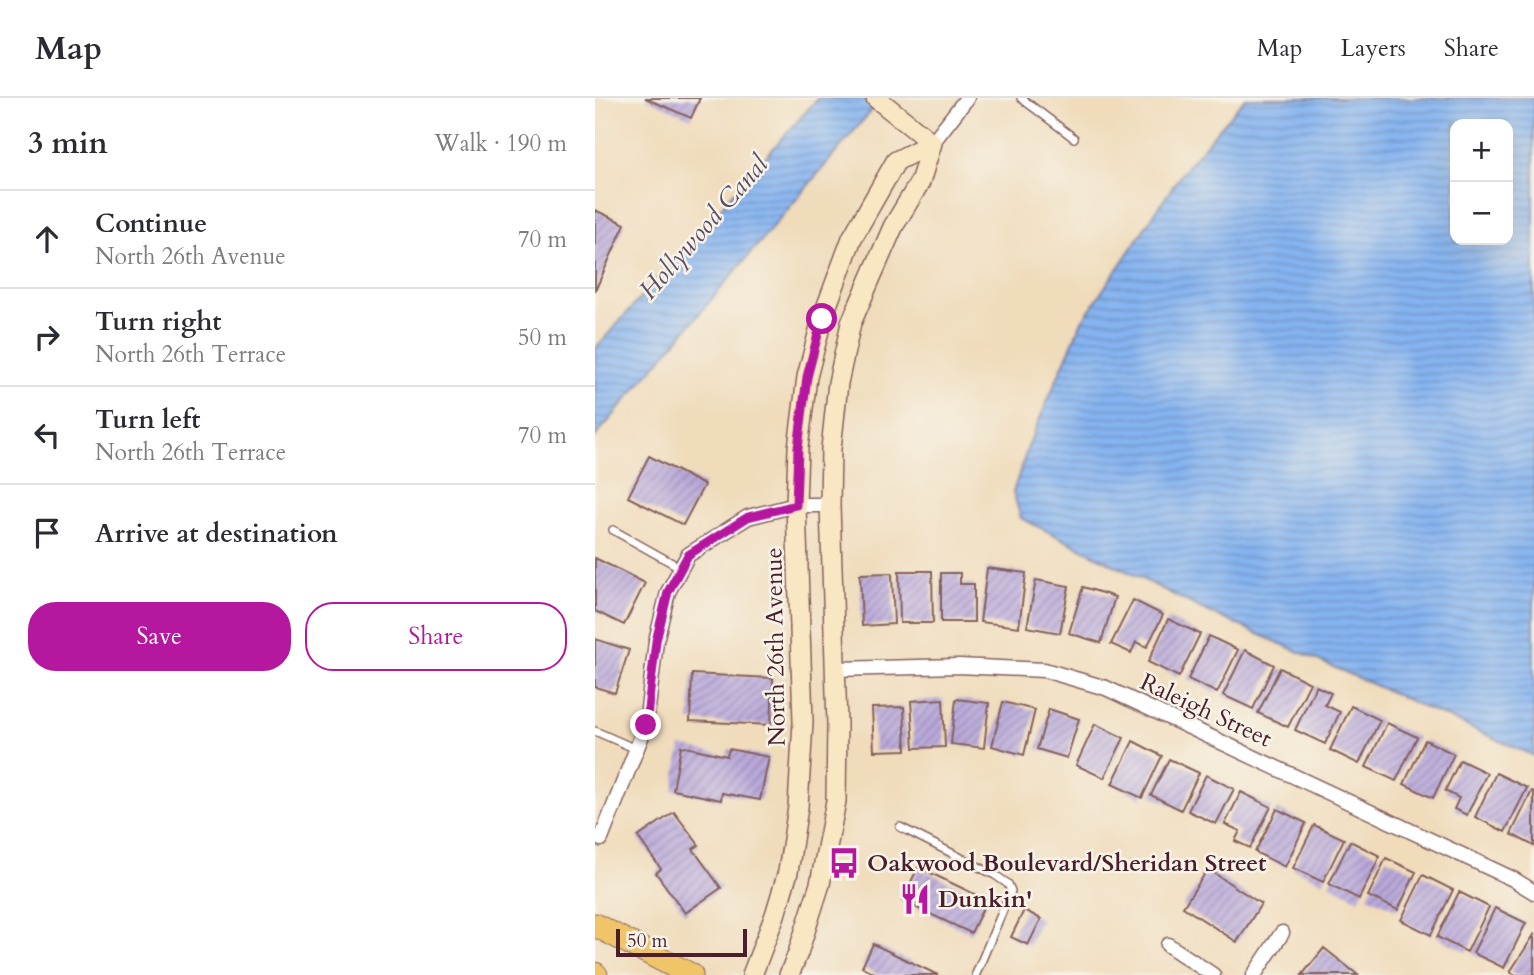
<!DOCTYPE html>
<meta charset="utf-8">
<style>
:root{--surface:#fff;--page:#f7f7f7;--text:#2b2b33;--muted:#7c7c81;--line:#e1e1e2;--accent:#b5179e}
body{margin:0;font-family:Cardo,serif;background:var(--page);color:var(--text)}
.controls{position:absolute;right:21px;top:21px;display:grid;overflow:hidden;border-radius:14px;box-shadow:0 7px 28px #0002}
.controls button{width:63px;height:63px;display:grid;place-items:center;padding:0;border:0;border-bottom:2px solid var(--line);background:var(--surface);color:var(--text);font:35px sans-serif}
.scale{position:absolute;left:21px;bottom:18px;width:131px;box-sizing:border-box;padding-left:7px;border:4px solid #4a1f2b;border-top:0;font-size:19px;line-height:24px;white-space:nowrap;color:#4a1f2b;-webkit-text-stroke:5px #f7f3e8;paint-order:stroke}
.stop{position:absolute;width:21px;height:21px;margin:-16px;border:5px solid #b5179e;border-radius:50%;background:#fff}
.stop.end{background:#b5179e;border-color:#fff;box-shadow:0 2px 7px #0008}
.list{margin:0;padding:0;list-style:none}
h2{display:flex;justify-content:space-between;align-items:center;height:91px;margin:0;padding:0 28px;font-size:30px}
h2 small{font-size:23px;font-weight:400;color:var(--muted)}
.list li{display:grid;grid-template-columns:46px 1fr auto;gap:21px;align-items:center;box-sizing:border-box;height:98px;padding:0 28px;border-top:2px solid var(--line)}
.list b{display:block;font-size:26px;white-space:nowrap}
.list p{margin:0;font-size:23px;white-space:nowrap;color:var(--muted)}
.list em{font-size:23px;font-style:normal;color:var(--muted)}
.actions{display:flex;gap:14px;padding:21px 28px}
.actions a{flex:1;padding:16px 0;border:2px solid var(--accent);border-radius:28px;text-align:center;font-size:24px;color:var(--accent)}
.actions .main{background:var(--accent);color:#fff}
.icon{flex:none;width:38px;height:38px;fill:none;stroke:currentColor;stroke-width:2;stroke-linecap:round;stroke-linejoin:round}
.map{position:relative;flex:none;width:939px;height:877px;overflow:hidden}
header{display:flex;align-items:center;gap:42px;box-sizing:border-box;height:98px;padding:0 35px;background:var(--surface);border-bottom:2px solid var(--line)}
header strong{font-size:33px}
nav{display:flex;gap:38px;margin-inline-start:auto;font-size:24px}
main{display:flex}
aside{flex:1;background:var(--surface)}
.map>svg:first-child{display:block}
.water{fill:url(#water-rules);stroke:#686a8e;stroke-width:2;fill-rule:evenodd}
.building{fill:url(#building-hatch)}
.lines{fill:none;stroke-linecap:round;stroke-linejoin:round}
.lane-casing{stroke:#84615d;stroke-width:10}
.street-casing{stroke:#84615d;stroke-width:17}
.secondary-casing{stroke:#84615d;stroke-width:22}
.primary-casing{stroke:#84615d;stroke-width:25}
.lane{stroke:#fff;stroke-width:7}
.street{stroke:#fff;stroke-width:14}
.secondary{stroke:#f9e7c3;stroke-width:19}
.primary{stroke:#f0c469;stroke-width:23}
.route{stroke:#b5179e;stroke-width:9}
.labels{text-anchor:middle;stroke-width:5;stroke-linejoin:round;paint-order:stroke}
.street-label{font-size:24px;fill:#4a1f2b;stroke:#f7f3e8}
.poi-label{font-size:24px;font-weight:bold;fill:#4a1f2b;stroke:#f7f3e8;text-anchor:start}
.water-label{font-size:26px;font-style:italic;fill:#5c4c66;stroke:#f7f3e8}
</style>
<header>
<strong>Map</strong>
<nav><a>Map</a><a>Layers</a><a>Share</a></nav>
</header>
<main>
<aside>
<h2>3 min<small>Walk · 190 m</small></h2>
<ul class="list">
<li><svg class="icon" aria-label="ahead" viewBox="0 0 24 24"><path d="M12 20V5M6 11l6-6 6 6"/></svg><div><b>Continue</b><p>North 26th Avenue</p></div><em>70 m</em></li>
<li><svg class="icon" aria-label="right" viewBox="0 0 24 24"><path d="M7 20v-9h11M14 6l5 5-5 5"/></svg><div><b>Turn right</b><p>North 26th Terrace</p></div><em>50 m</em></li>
<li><svg class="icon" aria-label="left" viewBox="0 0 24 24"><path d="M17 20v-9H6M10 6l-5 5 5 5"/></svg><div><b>Turn left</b><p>North 26th Terrace</p></div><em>70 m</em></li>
<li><svg class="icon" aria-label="arrive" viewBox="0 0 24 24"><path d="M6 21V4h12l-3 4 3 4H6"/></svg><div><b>Arrive at destination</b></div></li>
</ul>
<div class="actions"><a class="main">Save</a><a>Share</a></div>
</aside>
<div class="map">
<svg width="939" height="877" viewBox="0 0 939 877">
<defs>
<pattern id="water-rules" width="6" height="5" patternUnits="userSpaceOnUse" patternTransform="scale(1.75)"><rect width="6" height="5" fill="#85b4f0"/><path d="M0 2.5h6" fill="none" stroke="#6f92c3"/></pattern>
<pattern id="building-hatch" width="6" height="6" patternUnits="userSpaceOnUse" patternTransform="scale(1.75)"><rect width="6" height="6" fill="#b9a9da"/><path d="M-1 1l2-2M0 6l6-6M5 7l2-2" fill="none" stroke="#9889b1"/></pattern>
</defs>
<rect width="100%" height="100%" fill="#f7f3e8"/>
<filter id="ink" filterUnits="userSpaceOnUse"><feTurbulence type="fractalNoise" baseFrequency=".0143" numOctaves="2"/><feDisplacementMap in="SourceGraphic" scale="14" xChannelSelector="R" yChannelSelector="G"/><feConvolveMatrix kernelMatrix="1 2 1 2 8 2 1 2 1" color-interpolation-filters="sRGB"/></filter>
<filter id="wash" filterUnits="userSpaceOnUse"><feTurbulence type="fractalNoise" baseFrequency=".00686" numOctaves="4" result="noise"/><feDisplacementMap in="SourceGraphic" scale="28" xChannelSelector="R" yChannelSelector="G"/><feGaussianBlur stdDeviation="1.57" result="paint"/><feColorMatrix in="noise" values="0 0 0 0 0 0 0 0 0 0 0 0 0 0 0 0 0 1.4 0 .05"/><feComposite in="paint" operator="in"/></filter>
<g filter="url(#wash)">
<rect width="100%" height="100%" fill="#f0dcbb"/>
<path class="water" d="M223,0h64l-287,339v-88z
M650,0h289v658l-334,-148 -179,-90 -8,-26 16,-48 53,-123 102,-151zM913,26v116h-53v-116z"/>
<g id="blocks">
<path class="building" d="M50,0h55l-9,20z
M0,112l30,14 -30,67z
M54,358l55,29 -21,40 -55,-28z
M0,460l50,25 -21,42 -29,-14z
M392,470l39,5 -7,54 -39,-5z
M304,473h33l1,52h-33z
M297,475l2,51 -32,2 -2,-52z
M346,475h19v11h14v38h-33z
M441,482l33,6 -9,47 -33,-6z
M488,489l32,10 -14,46 -32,-10z
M538,502l30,15 -16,32 -11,-5 -5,11 -20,-9z
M573,521l32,15 -21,43 -31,-15z
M614,538l29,14 -21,43 -29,-14z
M0,541l34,11 -14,43 -20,-6z
M650,552l29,15 -21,44 -30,-14z
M685,570l30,15 -22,44 -30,-14z
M97,576l81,4 -2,47 -81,-4z
M721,588l15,7 -6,12 15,7 -15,32 -30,-14z
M348,601l2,48 -31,1 -3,-47z
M361,601l33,4 -5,45 -33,-4z
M408,604l32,8 -11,45 -32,-9z
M756,608l29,14 -21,44 -29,-14z
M309,609l2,43 -32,1 -2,-43z
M454,611l30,10 -12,39 -30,-9z
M792,625l30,14 -21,44 -30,-14z
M500,626l29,14 -20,40 -28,-13z
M830,642l29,14 -21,44 -29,-14z
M538,643l29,15 -20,42 -30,-14z
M86,648l46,10 2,-7 40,8 -9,43 -38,-7 -1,7 -48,-10z
M574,661l30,14 -18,37 -30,-15z
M865,662l27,13 -20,42 -13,-6 5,-11 -14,-7z
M901,675l31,15 -22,44 -30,-15z
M611,677l28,14 -18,35 -28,-13z
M937,693l2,1v54l-23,-12z
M646,694l30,15 -21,41 -15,-7 5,-10 -15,-7z
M682,711l29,14 -21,44 -30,-15z
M79,714l25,33 -6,4 28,39 -36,25 -29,-40 5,-4 -23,-32z
M719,727l30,14 -21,43 -30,-14z
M755,743l30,15 -21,43 -30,-15z
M791,760l30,14 -18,38 -30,-14z
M323,769l69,33 -16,33 -69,-32z
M613,771l53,35 -24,38 -54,-35z
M828,777l30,15 -22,45 -30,-15z
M864,794l30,15 -22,45 -30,-15z
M900,810l31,15 -22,45 -31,-15z
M429,812l17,9 -13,26 -17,-8z
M939,837v40h-19l-5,-3z
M278,846l65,31h-60l-16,-8z
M729,850l34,27h-56z"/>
</g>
</g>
<g filter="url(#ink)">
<use href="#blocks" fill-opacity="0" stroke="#84615d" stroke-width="2"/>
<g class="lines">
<defs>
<path id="lane" d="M426,0l53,40
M18,432l68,38
M0,633l41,18
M305,729l95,48 13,9 3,7 -35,83"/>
<path id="street" d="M337,45l35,-45
M240,571l124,-3 85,4 62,18 407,191 21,13
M6,741l45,-114 10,-84 12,-49 20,-37 60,-38 48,-12h34
M573,847l45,30
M659,877l28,-42"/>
<path id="secondary" d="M281,0l56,45
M157,877l23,-60 13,-43 10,-65 5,-85 -7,-217 2,-57 9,-71 15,-58 30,-81 44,-77 36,-18
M194,877l9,-22 22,-69 16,-83 1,-76 -7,-220 1,-56 7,-66 13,-60 42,-96 27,-45 12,-39"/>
<path id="primary" d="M0,827l96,50
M0,876l1,1"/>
</defs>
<use href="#lane" class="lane-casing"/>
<use href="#street" class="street-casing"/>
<use href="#secondary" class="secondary-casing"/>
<use href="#primary" class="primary-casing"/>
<use href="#lane" class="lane"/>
<use href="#street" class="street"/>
<use href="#secondary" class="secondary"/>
<use href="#primary" class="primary"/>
</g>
</g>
<g class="lines" filter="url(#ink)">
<path class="route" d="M51,627l10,-84 12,-49 20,-37 60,-38 48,-12 2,-57 9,-71 15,-58"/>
</g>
<defs>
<symbol id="bus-bare" viewBox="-9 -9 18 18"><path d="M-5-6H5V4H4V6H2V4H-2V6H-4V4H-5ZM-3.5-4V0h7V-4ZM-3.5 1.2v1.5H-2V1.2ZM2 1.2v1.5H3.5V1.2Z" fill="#b5179e" stroke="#f7f3e8" stroke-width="2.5" paint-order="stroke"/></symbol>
<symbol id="restaurant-bare" viewBox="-9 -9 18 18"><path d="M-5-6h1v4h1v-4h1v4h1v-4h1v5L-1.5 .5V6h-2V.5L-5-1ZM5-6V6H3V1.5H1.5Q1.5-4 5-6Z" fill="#b5179e" stroke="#f7f3e8" stroke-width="2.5" paint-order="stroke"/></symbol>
</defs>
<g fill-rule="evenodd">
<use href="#bus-bare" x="227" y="743" width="44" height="44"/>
<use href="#restaurant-bare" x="298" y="779" width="44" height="44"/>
</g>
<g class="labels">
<g class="street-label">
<text transform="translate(180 549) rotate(-91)" y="8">North 26th Avenue</text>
<text transform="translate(611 612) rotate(25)" y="8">Raleigh Street</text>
</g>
<g class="poi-label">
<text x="272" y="773">Oakwood Boulevard/Sheridan Street</text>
<text x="343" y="809">Dunkin'</text>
</g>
<g class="water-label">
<text transform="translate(108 129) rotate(-49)" y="9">Hollywood Canal</text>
</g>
</g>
</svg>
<div class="controls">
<button>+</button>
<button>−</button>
</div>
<div class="scale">50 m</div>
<div class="stop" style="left:227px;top:221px"></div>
<div class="stop end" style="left:51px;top:627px"></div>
</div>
</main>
